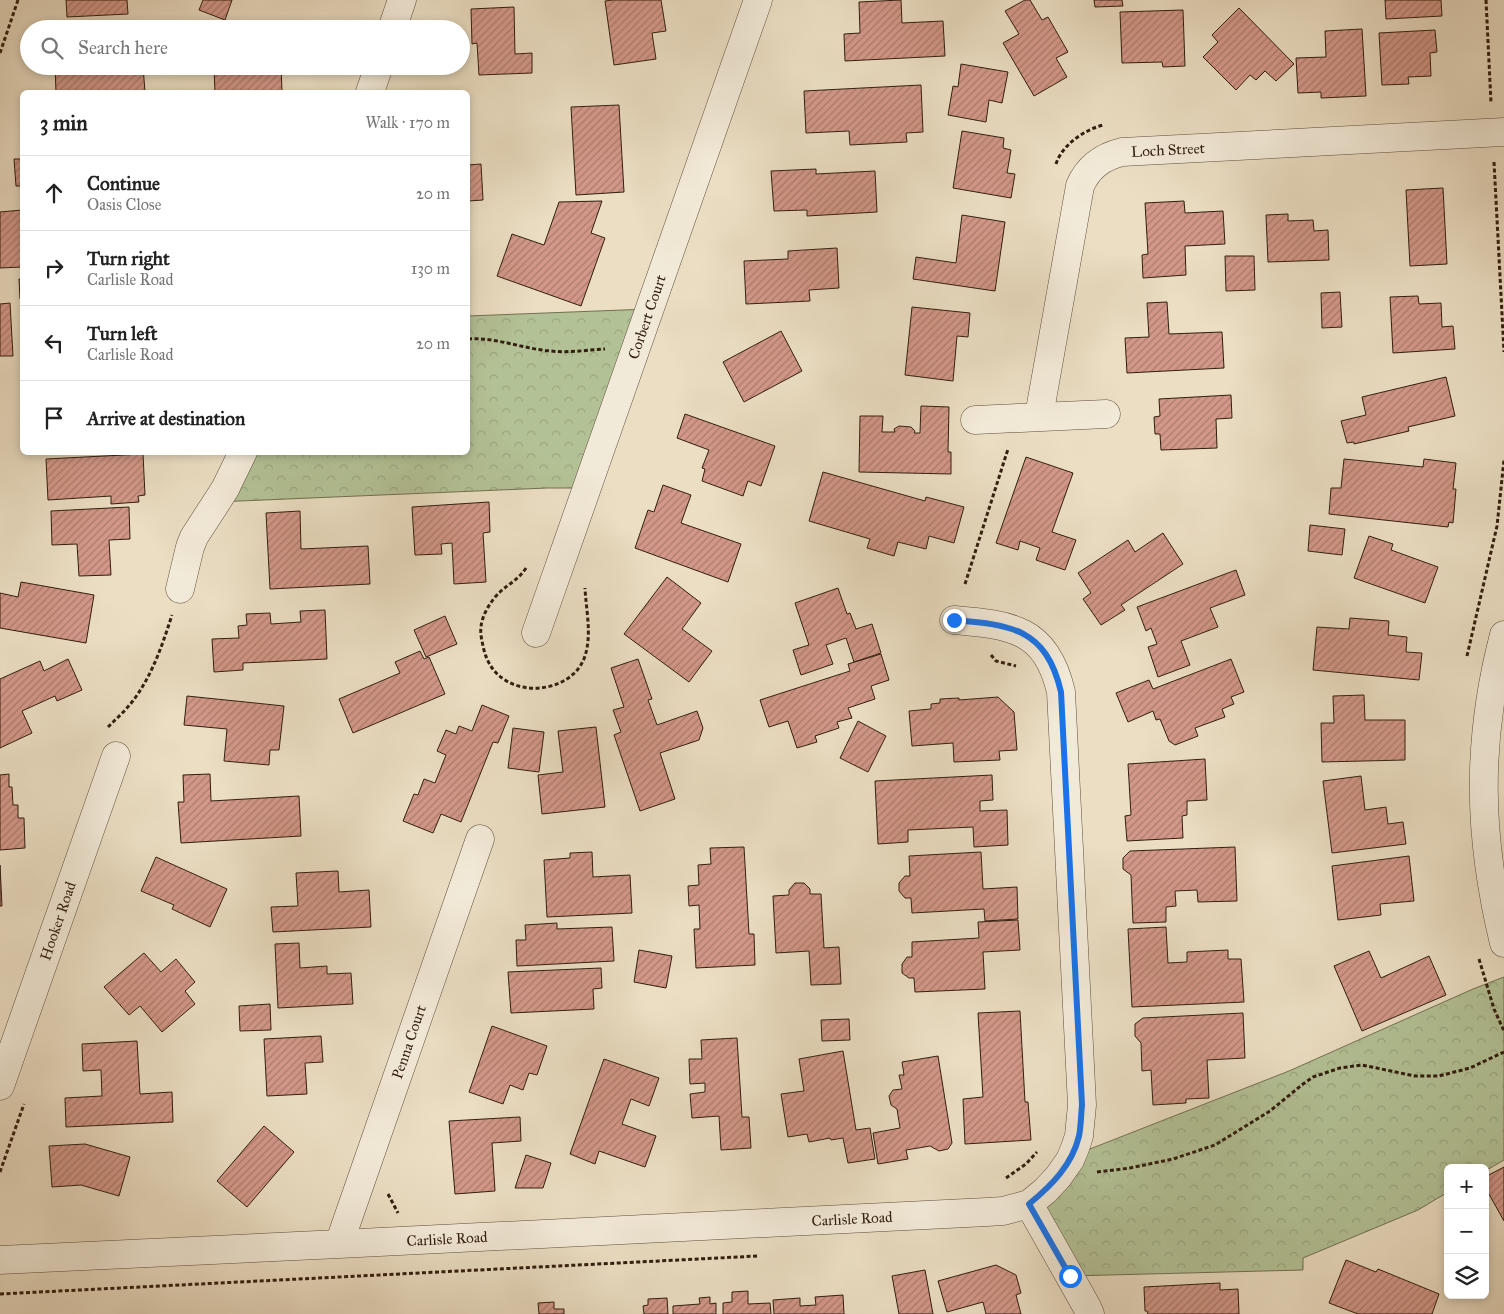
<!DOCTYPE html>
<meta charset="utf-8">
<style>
:root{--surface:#fff;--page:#f6f6f6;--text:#222;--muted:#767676;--line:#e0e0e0}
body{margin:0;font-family:"IM FELL Great Primer",serif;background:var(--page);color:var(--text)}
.controls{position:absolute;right:15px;bottom:15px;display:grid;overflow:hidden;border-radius:8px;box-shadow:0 2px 8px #0003}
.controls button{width:45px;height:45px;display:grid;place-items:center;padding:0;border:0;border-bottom:1px solid var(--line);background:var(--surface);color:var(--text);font:25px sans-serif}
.stop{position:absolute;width:15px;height:15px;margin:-11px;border:4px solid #1a73e8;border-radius:50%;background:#fff}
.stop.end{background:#1a73e8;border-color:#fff;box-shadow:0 1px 5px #0008}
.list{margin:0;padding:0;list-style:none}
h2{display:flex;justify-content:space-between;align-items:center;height:65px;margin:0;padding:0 20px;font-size:21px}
h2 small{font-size:16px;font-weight:400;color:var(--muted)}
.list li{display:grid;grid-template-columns:32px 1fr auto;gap:15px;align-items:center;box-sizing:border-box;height:75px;padding:0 20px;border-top:1px solid var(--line)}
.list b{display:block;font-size:19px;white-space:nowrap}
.list p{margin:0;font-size:16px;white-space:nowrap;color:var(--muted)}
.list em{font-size:16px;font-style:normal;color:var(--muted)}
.icon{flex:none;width:28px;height:28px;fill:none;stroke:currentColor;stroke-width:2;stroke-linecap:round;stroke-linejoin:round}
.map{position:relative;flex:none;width:1504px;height:1314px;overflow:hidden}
.search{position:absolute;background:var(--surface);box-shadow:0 2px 8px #0003;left:20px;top:20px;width:450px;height:55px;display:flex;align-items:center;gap:12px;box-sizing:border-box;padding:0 18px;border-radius:28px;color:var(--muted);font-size:19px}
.panel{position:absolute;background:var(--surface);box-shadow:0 2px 8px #0003;left:20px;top:90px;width:450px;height:365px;border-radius:8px}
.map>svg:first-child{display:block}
.park{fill:url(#park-crowns);stroke:#727052}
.building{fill:url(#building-hatch);stroke:#321d0f}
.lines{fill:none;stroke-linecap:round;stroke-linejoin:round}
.minor-casing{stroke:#604d3c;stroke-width:29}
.path{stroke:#321d0f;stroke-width:3;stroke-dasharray:4 2.5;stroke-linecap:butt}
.minor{stroke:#f2ead8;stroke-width:28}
.route{stroke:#1a73e8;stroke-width:6}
.labels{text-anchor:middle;stroke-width:4;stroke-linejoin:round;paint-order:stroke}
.street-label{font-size:15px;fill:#321d0f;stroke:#f2ead8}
</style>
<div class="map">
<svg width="1504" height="1314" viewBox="0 0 1504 1314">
<defs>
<pattern id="park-crowns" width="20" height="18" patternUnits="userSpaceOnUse" patternTransform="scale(1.25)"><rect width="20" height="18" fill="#b3c296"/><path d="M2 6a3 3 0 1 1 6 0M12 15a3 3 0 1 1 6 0" fill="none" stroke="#9aa680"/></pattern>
<pattern id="building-hatch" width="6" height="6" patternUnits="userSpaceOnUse" patternTransform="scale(1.25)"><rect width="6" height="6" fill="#d39889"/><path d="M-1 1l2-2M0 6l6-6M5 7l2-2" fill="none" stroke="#ac7b6e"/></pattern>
</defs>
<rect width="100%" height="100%" fill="#ebdec3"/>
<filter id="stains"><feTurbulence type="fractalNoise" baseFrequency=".004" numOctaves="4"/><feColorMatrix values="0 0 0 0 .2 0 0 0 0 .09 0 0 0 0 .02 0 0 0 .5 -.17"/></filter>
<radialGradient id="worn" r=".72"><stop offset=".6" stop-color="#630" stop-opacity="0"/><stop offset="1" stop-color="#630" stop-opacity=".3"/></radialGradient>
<path class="park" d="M649,309l-62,179h-40l-331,14 27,-49 225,-1v-136z
M1504,977v183l-19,11v-3h-37v24l-30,18 -115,48v12l-233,6 -41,-72 43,-48 217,-85 184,-82z"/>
<path class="building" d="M66,0h61l1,14 -61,3z
M203,0h29l-7,20 -26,-10z
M613,0h48l5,31 -14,2 4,26 -42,6 -9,-64z
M901,0l1,23 41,-2 2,35 -100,5 -1,-27 16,-1 -1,-31z
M1025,0h5l12,20 6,-3 20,35 -12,6 11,19 -33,19 -31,-53 16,-9 -14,-23z
M1094,0h28l1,6 -28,1z
M1385,0h56l1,16 -56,3z
M514,7l1,47 17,-1v20l-53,2 -2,-32 -5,1 -1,-35z
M1239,8l55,56 -18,17 -11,-10 -9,9 -6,-5 -14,15 -33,-33 15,-15 -6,-7z
M1183,10l2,56 -22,1 -1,-5 -40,1 -2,-51z
M1362,29l4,67 -45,2v-6l-23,1 -2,-35 30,-1 -1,-26z
M1435,30l2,22 -7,1 1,23 -23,1 1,7 -27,1 -3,-52z
M961,64l47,8 -6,31 -13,-3 -3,22 -38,-7 5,-29 5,1z
M55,66h88l2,26h-89z
M235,66h46l1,26h-67l-1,-24z
M921,85l2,47 -17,1 1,9 -57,3 -1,-14 -43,2 -2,-42z
M619,105l5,87 -48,3 -5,-88z
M962,131l42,7 -1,10 8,2 -4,23 8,1 -4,24 -58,-10z
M14,159h8v27h-6z
M481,164l2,36 -15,1v-36z
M816,169v5l59,-3 2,41 -70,4v-6l-33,1 -3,-40z
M1443,188l4,76 -37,2 -4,-76z
M602,201l-11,32 14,5 -24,68 -84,-30 15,-42 32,11 15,-43z
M1184,201l1,12 38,-2 2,33 -40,2 1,29 -43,3 -1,-23 6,-1 -3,-51z
M22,210v57l-22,1v-56z
M1288,214v7l25,-1 1,11 14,-1 1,30 -61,2 -2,-47z
M962,215l43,7 -10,69 -82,-12 3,-22 40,6z
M837,248l2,40 -30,2 1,11 -64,3 -2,-43 44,-2v-8z
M1225,256h29l1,34 -29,1z
M19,279h3v20h-2z
M1340,292l2,35 -20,1 -1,-35z
M1418,296l1,8 22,-1 1,24 11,-1 2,23 -62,4 -3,-56z
M1167,302l2,32 53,-2 2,36 -97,5 -2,-35 24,-1 -2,-34z
M10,303l3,53h-13v-52z
M912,307l58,6 -2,24 -11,-1 -4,45 -48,-6z
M781,331l21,40 -58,31 -21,-40z
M1446,377l9,39 -47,11 1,4 -55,13v-2l-7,1 -6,-22 25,-6 -4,-18z
M1231,395l1,23 -16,1 1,29 -56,2 -1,-16h-5l-1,-17 6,-1 -1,-17z
M921,406l28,1 -1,45h3v22l-92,-2 1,-56h23l-1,16h13l-1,-3 5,-3 12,1 4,4 -1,2h6z
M685,414l90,32 -14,40 -13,-5 -5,15 -41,-15 3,-12 -3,-1 7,-18 -32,-12z
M143,454l2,41 -7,1 1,6 -28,2v-8l-63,4 -2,-41z
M1026,457l47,16 -21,59 24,8 -11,30 -29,-10 4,-12 -20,-7 -2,9 -22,-7z
M1344,459l79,8 1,-8 32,4 -3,26h3l-3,34 -4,-1 -1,5 -119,-13 2,-26h10z
M823,472l102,29 1,-4 38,10 -10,36 -25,-7 -3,13 -28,-7 -4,14 -27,-8 3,-9 -61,-18z
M663,485l28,10 -10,28 60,21 -13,38 -93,-34 13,-38 6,2z
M489,502l1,30 -7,1 3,49 -32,2 -2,-41 -11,1 1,10 -27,1 -3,-48z
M129,507l1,32 -21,1 2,35 -32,1 -2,-32 -25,1 -1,-34z
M300,511l1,38 67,-3 2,38 -100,5 -4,-76z
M1310,525l35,4 -3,26 -34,-4z
M1163,533l20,31 -62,41 4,5 -24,15 -18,-26 8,-6 -13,-20 50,-33 7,12z
M1369,536l24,8 -2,6 47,17 -13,36 -71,-25z
M1236,570l9,25 -35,13 8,19 -37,14 9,24 -32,12 -10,-30 9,-3 -6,-16 -5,3 -9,-24z
M667,577l34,26 -19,26 30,22 -23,31 -65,-48z
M21,582l73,13 -8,48 -86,-15v-35l18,4z
M838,588l9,26 3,-1 6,16 16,-5 9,29 -27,9 -8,-24 -20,7 7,19 -32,11 -8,-25 16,-5 -14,-42z
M325,610l2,49 -84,4v7l-29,2 -2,-33 27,-1 -1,-12 9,-1 -1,-11 24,-1 1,11 30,-2 -1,-11z
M445,616l12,28 -31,13 -12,-27z
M1350,618l39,3 -1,14 19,2 -1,15 16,1 -3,27 -106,-10 4,-43 32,2z
M420,651l4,8 5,-2 16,37 -92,39 -14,-34 61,-26 -5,-11z
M881,654l8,26 -18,6 4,13 -27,9 4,10 -15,4 2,6 -24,8 2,6 -20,6 -9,-27 -19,6 -9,-27 90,-29 -2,-7z
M68,659l14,31 -25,11 -2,-5 -33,15 10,22 -32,15v-69l40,-18 4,10z
M638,659l14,40 -4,1 9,25 40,-14 6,17 -4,12 -39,13 15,46 -35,12 -26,-76 7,-3 -8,-22 11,-3 -13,-39z
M1231,659l13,33 -13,5 3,7 -12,5 3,8 -30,11 3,8 -23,9 -6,-4 -9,-22 -4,1 -3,-9 -25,11 -12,-29 33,-13 4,9z
M1364,695l1,25h40v40l-83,2 -1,-39h13l-1,-27z
M187,696l97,10 -5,44h-9l-1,15 -45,-4 3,-32 -43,-4z
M998,697l16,15 3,38 -18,1 1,9 -46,2 -1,-19 -41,3 -3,-35 22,-2v-5l9,-1v-4l19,-1v2z
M482,705l27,11 -11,27 -5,-1 -32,80 -20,-8 -8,19 -30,-12 11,-27 4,1 6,-16 11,4 11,-28 -9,-4 9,-21 10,4 3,-8 13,5z
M858,721l28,15 -18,36 -28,-14z
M596,727l9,80 -63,7 -4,-39 25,-3 -5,-41z
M513,728l31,4 -5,40 -31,-4z
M1205,759l2,41 -20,1v14l-5,1 1,22 -56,3 -2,-25 6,-1 -3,-51z
M9,774v13h3l1,18h5v13h6l1,30 -25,2v-75z
M210,774l1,27 88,-5 2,40 -120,7 -3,-41h6l-1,-27z
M992,775l1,25 -13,1v10l27,-1 1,35 -34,2 -1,-20 -65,3v12l-30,2 -3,-63z
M1361,776l4,34 21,-3 2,17 15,-2 3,22 -74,9 -9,-72z
M744,847l5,87h5l1,31 -59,3 -2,-39h6l-1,-24 -10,1 -1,-20 11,-1 -1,-20 13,-1 -1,-16z
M1235,847l2,54 -39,1 -1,-12 -22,1 1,15 -10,1v15l-33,1 -2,-48 -8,-6v-11l7,-7z
M592,852l1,25 37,-2 2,38 -85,4 -3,-57 26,-2v-5z
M981,852l2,37 34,-2 1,32 -33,2 -1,-12 -72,4 -1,-15h-6l-6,-7v-8l6,-7h5l-1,-20z
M1409,856l5,45 -34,3 1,11 -43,5 -6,-54z
M156,857l71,32 -17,38 -38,-18 2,-4 -33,-14z
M0,865l2,41h-2z
M338,871l1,21 30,-2 2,37 -98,5 -2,-25 27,-1 -2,-33z
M795,883h9l6,6v5h11l3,54 15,-1 2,37 -30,1 -2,-34 -33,2 -3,-57 16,-1v-5z
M1018,920l2,30 -37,2 2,37 -70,3 -1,-14h-5l-7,-5v-9l5,-7h5v-15l67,-4 -1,-16z
M557,923v6l55,-2 2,34 -97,5 -1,-26h10l-1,-15z
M1166,927l2,36 19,-1v-10l41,-2v9h13l3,43 -112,5 -4,-78z
M299,943l1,25 27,-2v8l24,-1 2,31 -75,4 -3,-64z
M639,950l33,6 -6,32 -32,-6z
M1369,951l12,27 48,-22 17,39 -84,36 -28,-65z
M144,953l17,19 15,-13 19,23 -10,9 10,13 -33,28 -22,-26 -11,9 -25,-28z
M601,968l1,20 -9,1 1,20 -83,4 -3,-41z
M270,1004l1,26 -31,1 -1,-25z
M1020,1011l5,91h3l3,38 -66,4 -2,-45 20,-2 -5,-84z
M1243,1013l2,45 -38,2 2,38 -23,1v4l-33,2 -2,-35 -9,1 -1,-28 -6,-7v-12l8,-6z
M849,1019l1,21 -28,1 -1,-21z
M492,1026l55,20 -10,29 -8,-2 -6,17 -13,-5 -7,19 -34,-12z
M321,1036l2,26 -18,1 2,31 -40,2 -3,-57z
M737,1038l5,79h7l2,31 -30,2 -2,-34 -27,2 -2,-24 15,-2v-9l-15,1 -1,-25h13l-1,-19z
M137,1041l3,53 32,-2 1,30 -107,5 -1,-29 37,-2 -1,-26 -18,1 -1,-27z
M843,1051l13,79 14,-2 5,31 -27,4 -5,-25 -12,2 -1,-2 -21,4 -2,-8 -19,3 -7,-43 23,-3 -5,-32z
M938,1056l14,87 -4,6 -9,2 -9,-5 -24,4 2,9 -30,5 -5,-31 27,-5 -3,-19 -6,-4 -2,-9 4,-6 9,-1 -3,-14h5l-2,-13z
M604,1059l55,19 -10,28 -18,-7 -9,25 34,12 -11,31 -46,-16 -4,13 -25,-10z
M520,1117l1,24 -29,2 3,48 -40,3 -6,-73z
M264,1126l30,26 -47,55 -30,-26z
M85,1144l45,13 -11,39 -38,-11 -29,2 -3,-41z
M526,1155l25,8 -8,25h-28z
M1504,1167v54l-19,-34v-10z
M1346,1260l30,12 2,-3 61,25 -7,20h-74l-29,-11z
M996,1265l20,10 5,18 -5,2 5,19h-35l-3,-12 -36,10 -9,-31z
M925,1270l8,44h-34l-7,-38z
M1220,1283v7l18,-1 1,25h-91l-1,-3h-2l-1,-24z
M748,1291v13l22,-1 1,11h-48v-11l9,-1v-10z
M843,1295l1,19h-70l-1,-14 27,-2v8l16,-1 -1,-8z
M710,1297v7l6,-1v11h-43v-8l27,-2 -1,-6z
M667,1298l1,16h-24l-1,-8 5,-1v-6z
M554,1302v7h10v5h-25l-1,-11z"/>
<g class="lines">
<defs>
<path id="minor" d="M392,29l10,-29
M370,92l9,-26
M1039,416l41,-230c8,-19 22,-29 42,-34l382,-20
M975,420l131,-6
M180,589l10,-42 4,-10 31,-48 18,-37
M536,633l222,-633
M1504,635c-28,107 -26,201 0,308
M0,1086l116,-330
M1029,1204l58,103 3,7
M339,1244l141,-405
M0,1260l339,-16 648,-32 16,-1 26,-7 16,-13 13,-14 12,-17 5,-12 4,-12 3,-31 -21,-413c-15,-64 -50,-67 -107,-72"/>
</defs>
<use href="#minor" class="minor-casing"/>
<path class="path" d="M1486,0l5,103
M0,53l18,-53
M1494,162l10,190
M1056,164c6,-19 28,-34 47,-39
M468,339c28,-2 55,10 83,12 18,2 36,-1 54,-2
M526,568c-7,11 -16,15 -25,23 -10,9 -19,24 -20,36 -1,6 1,14 2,19 3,14 9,26 22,34 26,17 70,7 80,-24 7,-22 1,-46 0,-68
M965,584l43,-135
M991,655l5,6 20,5
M1467,656l30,-130 7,-66
M108,727c8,-8 17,-16 24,-25 20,-26 30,-56 40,-87
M1479,959l15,50 10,22
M0,1172l24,-68
M1097,1172l33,-4 43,-9 42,-14 55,-34 33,-27 10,-7 27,-9 22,-3 53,11h24l31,-8 34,-16
M1006,1178l20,-14 11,-12
M388,1194l10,19
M0,1294l758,-38"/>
<use href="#minor" class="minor"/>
</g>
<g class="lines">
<path class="route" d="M954,620c57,5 92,8 107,72l21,413c-1,10 -1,21 -3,31 -7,29 -27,49 -50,68l41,72"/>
</g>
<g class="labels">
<g class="street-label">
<text transform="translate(1168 150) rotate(-3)" y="5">Loch Street</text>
<text transform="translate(647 317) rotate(-71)" y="5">Corbert Court</text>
<text transform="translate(58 921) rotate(-71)" y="5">Hooker Road</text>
<text transform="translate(409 1042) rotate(-71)" y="5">Penna Court</text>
<text transform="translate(852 1219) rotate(-3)" y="5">Carlisle Road</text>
<text transform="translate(447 1239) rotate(-3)" y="5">Carlisle Road</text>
</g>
</g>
<rect width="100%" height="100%" filter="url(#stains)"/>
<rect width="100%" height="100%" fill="url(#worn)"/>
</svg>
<div class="controls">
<button>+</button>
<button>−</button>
<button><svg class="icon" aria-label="layers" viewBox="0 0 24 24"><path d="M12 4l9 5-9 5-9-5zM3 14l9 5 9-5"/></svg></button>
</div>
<div class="stop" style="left:1070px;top:1276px"></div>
<div class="stop end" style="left:954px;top:620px"></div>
<div class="search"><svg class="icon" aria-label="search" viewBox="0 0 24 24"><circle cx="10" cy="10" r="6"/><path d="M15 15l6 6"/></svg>Search here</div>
<section class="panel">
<h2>3 min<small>Walk · 170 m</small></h2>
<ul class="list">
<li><svg class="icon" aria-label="ahead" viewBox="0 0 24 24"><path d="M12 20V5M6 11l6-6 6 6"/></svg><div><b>Continue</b><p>Oasis Close</p></div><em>20 m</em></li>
<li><svg class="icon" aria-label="right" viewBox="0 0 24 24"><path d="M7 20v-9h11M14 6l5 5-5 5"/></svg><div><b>Turn right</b><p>Carlisle Road</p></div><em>130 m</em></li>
<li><svg class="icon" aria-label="left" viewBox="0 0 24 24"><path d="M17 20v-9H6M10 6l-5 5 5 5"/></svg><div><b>Turn left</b><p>Carlisle Road</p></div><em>20 m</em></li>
<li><svg class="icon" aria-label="arrive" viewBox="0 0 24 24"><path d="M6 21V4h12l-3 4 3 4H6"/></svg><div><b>Arrive at destination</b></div></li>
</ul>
</section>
</div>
